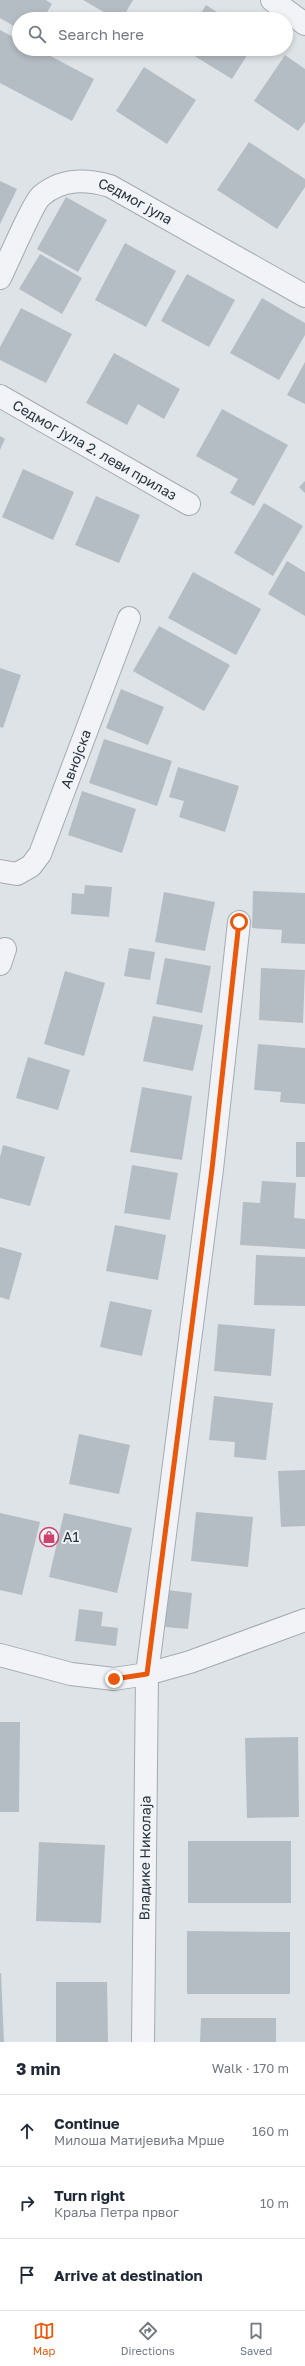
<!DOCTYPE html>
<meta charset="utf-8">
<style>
:root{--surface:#fff;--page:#f6f6f7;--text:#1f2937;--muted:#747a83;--line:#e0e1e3;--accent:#ea580c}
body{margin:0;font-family:"Golos Text",sans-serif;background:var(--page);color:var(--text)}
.stop{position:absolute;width:12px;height:12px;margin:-9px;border:3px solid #ea580c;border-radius:50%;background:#fff}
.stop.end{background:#ea580c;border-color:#fff;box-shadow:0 1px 4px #0008}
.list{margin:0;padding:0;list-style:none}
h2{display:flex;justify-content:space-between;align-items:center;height:52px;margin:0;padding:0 16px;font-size:17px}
h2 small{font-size:13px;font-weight:400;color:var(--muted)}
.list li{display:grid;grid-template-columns:26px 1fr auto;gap:12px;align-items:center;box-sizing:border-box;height:72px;padding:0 16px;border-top:1px solid var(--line)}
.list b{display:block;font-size:15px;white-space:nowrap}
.list p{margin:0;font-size:13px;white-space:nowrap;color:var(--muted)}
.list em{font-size:13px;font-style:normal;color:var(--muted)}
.icon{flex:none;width:22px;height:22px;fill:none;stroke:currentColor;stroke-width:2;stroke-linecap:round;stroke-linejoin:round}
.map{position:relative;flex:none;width:305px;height:2042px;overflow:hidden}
.search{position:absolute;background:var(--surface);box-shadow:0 2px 6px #0003;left:12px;right:12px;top:12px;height:44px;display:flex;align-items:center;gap:10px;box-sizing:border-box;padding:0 14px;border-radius:22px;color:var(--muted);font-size:15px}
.sheet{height:268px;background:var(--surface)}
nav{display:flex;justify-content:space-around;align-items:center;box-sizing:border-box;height:56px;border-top:1px solid var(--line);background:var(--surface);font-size:11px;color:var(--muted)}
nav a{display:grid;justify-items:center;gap:2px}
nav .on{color:var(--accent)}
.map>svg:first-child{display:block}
.building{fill:#b5bdc4}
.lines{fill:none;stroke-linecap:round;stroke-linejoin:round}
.minor-casing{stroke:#a3abb1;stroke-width:24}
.tertiary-casing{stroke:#a3abb1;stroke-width:24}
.minor{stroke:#f1f3f6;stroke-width:22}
.tertiary{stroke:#f1f3f6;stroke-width:22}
.route{stroke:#ea580c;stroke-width:5}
.labels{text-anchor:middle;stroke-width:4;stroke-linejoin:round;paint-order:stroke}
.street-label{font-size:14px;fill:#27333e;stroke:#edf2f5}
.poi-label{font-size:14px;fill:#27333e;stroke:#edf2f5;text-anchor:start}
</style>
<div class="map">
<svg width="305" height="2042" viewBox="0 0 305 2042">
<rect width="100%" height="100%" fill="#dee3e7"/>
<path class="building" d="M0,0h46l6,4 -9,15h-24v10l-19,-11z
M83,0h50l-11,19h-6z
M206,5l22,14h-31z
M0,30l19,10v9h18l57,30 -22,42 -72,-38z
M183,49h68l-19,30z
M285,55l20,14v53l-7,9 -44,-30z
M144,67l52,33 -29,44 -51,-33z
M249,142l56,37v8l-28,42 -60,-39z
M0,181l17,8 -17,35z
M66,197l41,23 -29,52 -41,-23z
M125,243l51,28 -30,56 -51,-27z
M40,254l42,24 -20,36 -43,-25z
M187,274l48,26 -26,47 -48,-26z
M262,298l43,25v12l-26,45 -49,-27z
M21,308l51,26 -26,49 -46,-23v-13z
M114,353l66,36 -16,30 -26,-15 -11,21 -41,-22z
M305,362v42l-18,-9z
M222,409l66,36 -34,61 -24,-13 8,-14 -42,-23z
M0,436l5,3 -5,11z
M23,469l51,23 -21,48 -51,-23z
M305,481v12l-6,-6z
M96,496l44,19 -21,48 -44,-18z
M264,503l39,23 -30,50 -39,-23z
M287,561l18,11v44l-37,-22z
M193,572l68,37 -25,46 -68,-37z
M159,626l71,39 -26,46 -71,-40z
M0,668l21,7 -18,53 -3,-1z
M121,689l43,18 -16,38 -42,-17z
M104,739l68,22 -15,45 -68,-23z
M178,767l61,19 -14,46 -46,-15 5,-16 -15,-4z
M82,791l54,18 -14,44 -54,-18z
M85,885l27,2 -3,30 -38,-3 1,-21 12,1z
M253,891l52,2v51l-24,-1 1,-13 -30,-2z
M164,892l51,10 -10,49 -50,-9z
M129,948l26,4 -5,28 -26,-4z
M165,958l46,8 -9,47 -46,-9z
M261,968l44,2 -2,53 -44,-3z
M65,971l40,12 -21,73 -40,-12z
M153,1016l50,9 -10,46 -50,-10z
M258,1044l47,4v56l-25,-2 1,-10 -27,-2z
M28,1057l42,13 -12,40 -42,-12z
M142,1087l50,9 -10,64 -52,-8z
M296,1142h9v35h-9z
M3,1145l42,12 -15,49 -30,-8v-41z
M132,1165l46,8 -8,47 -46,-7z
M262,1181l34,2 -2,35 11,1v30l-65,-4 3,-43 17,1z
M115,1225l51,10 -8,45 -52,-9z
M0,1247l22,6 -13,47 -9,-3z
M256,1255l49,2v49l-51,-1z
M110,1301l42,9 -10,46 -42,-9z
M218,1324l57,5 -4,47 -57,-5z
M214,1396l59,7 -7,57 -32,-3 1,-15 -26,-2z
M79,1434l51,11 -11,49 -50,-10z
M305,1470v56l-24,1 -3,-56z
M196,1512l57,5 -5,50 -57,-6z
M0,1513l40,9 -18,73 -22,-5z
M64,1513l68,15 -15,65 -68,-16z
M168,1590l24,3 -4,36 -23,-2z
M79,1609l24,3 -2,14 17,2 -2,18 -41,-5z
M0,1722h20l-1,90h-19z
M298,1737l1,80 -52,1 -2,-80z
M188,1841h103v62h-103z
M39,1842l66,3 -4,78 -65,-2z
M187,1931l103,1v62h-103z
M0,1973h1l3,69h-4z
M56,1982h51l1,60h-52z
M201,2018h75v24h-76z"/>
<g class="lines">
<defs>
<g id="minor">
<path d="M272,0l33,24"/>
<path id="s1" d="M0,278c7,-14 33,-75 41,-82 21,-18 45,-17 69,-10l195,110"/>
<path id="s2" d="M0,396l189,108"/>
<path id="s3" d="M0,871l17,3 14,-8 9,-12 89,-236"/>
<path d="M0,964l5,-15"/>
<path id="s4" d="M143,2042l4,-368 65,-505 27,-247"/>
</g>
<path id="tertiary" d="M0,1655l71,19 43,5 33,-5 43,-12 115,-42"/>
</defs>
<use href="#minor" class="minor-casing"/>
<use href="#tertiary" class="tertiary-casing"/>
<use href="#minor" class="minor"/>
<use href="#tertiary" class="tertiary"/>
</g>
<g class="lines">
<path class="route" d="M114,1679l33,-5 65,-505 27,-247"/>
</g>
<defs>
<symbol id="shop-ring" viewBox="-11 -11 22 22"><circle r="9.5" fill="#edf2f5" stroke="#cd426e" stroke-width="1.5"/><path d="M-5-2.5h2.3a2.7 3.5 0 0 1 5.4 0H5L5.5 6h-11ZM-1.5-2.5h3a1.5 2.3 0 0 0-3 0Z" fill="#cd426e"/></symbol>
</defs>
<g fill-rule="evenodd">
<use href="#shop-ring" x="38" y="1526" width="22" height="22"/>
</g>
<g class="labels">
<g class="street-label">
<text dy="5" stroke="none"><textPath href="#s1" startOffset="194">Седмог јула</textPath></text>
<text dy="5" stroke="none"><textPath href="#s2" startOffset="109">Седмог јула 2. леви прилаз</textPath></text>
<text dy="5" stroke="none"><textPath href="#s3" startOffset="150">Авнојска</textPath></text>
<text dy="5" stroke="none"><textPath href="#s4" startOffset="184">Владике Николаја</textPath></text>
</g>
<g class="poi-label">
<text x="63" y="1542">A1</text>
</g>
</g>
</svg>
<div class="stop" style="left:239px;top:922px"></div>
<div class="stop end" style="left:114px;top:1679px"></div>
<div class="search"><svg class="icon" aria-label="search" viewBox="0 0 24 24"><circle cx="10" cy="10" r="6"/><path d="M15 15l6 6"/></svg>Search here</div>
</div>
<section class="sheet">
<h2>3 min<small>Walk · 170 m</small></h2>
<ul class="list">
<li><svg class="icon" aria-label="ahead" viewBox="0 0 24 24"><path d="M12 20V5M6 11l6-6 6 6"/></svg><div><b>Continue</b><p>Милоша Матијевића Мрше</p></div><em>160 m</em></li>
<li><svg class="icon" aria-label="right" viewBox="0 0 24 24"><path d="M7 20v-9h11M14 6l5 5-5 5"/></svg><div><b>Turn right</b><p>Краља Петра првог</p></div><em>10 m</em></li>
<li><svg class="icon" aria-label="arrive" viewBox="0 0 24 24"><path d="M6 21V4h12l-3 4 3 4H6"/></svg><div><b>Arrive at destination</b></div></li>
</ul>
</section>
<nav>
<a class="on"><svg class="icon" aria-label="map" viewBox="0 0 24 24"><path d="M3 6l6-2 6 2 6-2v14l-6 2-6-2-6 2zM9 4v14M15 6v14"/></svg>Map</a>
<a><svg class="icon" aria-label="directions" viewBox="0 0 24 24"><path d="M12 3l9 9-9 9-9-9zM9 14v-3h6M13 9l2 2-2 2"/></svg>Directions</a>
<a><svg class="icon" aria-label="saved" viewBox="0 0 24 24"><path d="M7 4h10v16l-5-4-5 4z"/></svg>Saved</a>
</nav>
